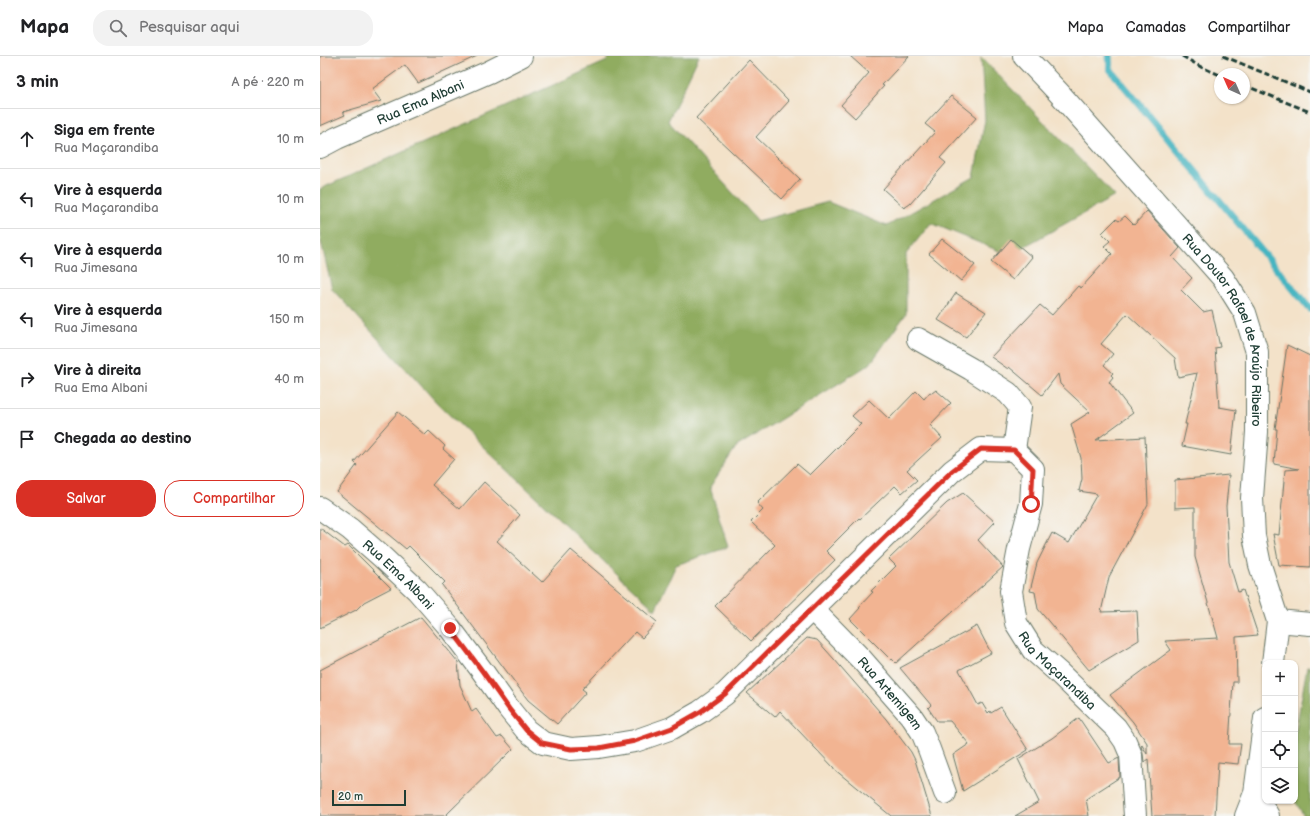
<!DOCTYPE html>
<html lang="pt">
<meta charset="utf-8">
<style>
:root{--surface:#fff;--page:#f2f2f2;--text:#202124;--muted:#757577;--line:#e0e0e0;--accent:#d93025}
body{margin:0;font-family:"Balsamiq Sans",sans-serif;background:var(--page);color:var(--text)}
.controls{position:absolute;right:12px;bottom:12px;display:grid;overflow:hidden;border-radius:8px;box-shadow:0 1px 3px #0004}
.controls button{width:36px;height:36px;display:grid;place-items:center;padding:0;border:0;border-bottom:1px solid var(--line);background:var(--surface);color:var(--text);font:20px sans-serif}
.compass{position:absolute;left:894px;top:12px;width:36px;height:36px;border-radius:50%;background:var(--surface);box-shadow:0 1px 3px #0004;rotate:315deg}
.scale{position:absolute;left:12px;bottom:10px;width:74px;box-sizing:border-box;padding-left:4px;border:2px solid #1f3d34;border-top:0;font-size:11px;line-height:14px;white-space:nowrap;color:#1f3d34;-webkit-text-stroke:3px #f6f6f2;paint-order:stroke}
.stop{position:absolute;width:12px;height:12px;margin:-9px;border:3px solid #d93025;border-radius:50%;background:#fff}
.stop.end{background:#d93025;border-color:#fff;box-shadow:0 1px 4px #0008}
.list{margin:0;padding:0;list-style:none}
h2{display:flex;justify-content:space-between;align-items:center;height:52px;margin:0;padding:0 16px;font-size:17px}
h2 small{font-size:13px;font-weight:400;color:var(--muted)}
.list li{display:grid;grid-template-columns:26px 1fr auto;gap:12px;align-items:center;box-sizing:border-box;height:60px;padding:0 16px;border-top:1px solid var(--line)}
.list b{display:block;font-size:15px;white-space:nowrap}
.list p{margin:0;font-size:13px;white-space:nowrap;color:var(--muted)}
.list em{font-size:13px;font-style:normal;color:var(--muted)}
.actions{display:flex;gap:8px;padding:12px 16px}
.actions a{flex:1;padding:9px 0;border:1px solid var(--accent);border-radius:16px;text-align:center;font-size:14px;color:var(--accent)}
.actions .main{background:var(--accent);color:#fff}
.icon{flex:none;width:22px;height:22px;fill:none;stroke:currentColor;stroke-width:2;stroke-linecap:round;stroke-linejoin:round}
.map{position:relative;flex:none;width:990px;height:760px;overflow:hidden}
header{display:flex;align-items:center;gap:24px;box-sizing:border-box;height:56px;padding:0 20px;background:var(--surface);border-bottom:1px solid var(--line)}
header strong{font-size:19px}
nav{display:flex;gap:22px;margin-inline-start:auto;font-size:14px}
.search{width:280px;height:36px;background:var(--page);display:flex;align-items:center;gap:10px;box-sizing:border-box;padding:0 14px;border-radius:16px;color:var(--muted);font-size:15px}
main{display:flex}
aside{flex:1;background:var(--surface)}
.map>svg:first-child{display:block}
.forest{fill:#90ac60;stroke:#58744a}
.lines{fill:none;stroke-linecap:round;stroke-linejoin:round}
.stream{stroke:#47b5c1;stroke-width:7}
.building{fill:#f2b492}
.minor-casing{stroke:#697768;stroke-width:24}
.minor{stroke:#fff;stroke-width:22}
.rail{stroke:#1f3d34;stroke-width:3;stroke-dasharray:6 3;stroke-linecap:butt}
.route{stroke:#d93025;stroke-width:5}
.labels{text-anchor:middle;stroke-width:3.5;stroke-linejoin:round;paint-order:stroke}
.street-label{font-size:13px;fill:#1f3d34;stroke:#f6f6f2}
</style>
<header>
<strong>Mapa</strong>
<div class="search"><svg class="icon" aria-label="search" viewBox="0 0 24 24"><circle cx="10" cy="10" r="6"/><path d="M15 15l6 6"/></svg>Pesquisar aqui</div>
<nav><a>Mapa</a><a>Camadas</a><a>Compartilhar</a></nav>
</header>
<main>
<aside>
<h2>3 min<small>A pé · 220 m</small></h2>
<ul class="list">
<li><svg class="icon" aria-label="ahead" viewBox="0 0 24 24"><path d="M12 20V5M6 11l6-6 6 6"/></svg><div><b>Siga em frente</b><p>Rua Maçarandiba</p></div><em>10 m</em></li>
<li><svg class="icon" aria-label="left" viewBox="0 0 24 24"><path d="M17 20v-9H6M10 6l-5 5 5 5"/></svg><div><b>Vire à esquerda</b><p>Rua Maçarandiba</p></div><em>10 m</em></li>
<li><svg class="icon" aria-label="left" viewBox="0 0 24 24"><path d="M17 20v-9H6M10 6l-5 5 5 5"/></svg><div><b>Vire à esquerda</b><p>Rua Jimesana</p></div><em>10 m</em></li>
<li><svg class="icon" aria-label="left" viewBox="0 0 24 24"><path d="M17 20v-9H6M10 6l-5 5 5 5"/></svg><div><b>Vire à esquerda</b><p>Rua Jimesana</p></div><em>150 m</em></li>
<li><svg class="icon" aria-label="right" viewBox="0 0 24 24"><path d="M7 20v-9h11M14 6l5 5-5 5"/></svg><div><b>Vire à direita</b><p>Rua Ema Albani</p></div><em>40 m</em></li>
<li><svg class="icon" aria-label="arrive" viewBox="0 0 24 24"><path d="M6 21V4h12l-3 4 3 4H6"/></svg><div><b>Chegada ao destino</b></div></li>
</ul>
<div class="actions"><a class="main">Salvar</a><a>Compartilhar</a></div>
</aside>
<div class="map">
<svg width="990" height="760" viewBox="0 0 990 760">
<rect width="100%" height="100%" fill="#f6f6f2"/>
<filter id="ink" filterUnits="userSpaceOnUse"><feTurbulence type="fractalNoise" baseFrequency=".025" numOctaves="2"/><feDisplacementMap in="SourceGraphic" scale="8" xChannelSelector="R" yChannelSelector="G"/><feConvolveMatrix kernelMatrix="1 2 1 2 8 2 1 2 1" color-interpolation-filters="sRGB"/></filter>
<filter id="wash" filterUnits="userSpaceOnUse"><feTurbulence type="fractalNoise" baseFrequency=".012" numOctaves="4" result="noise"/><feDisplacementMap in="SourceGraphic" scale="16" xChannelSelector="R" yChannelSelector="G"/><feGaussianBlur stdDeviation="0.9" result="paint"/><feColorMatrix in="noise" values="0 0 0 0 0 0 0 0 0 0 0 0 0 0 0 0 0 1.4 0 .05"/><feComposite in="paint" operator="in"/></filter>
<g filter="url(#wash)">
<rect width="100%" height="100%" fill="#f3e2c9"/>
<path class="forest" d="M289,0h90l-31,65 90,100 70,-19 59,24 87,-49 11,-57 -4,-63 134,139 -106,59 -78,-32 -25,31v60l-36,50 -134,83 -26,40 18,60 -52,18 -21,45 -216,-205 -107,-116 -12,-52v-48l287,-128z
M987,611h3v149h-6l-9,-15v-66z"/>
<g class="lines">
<path class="stream" d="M789,0l1,13 200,240"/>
</g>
<g id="blocks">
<path class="building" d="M0,0h157l-59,27 -13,-18 -33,24 9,12 -38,11 2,3 -25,11z
M530,0h59l-27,29 2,1 -29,32 -14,-13 28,-32z
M429,4l40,41 -33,36 44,42 -18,20 -86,-81z
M631,40l26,21 -37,41 6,5 -36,41 -6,4 -21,-19 52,-57 -10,-8z
M827,155l33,37 -8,9 20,21 -11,12 22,22 9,-2 8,37 -5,1 4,59 17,3 -5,45 -49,-9 5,-22h-2l12,-51 -19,4 -3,-19 -48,-44 -26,30 12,10 -9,11 9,8 -2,2 2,2 -4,5 24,31 -37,27 49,-3 3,67 -39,73 -8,35 36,-1 2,29 -50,30 -51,-61 -3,-17 -5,-1 7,-28 15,-30 17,10 28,-49 -18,-3 3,-12 -1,-21 -10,-34 19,-12 -30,-28 -2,-10 -16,21 -33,-28 -1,2 -17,-12 49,-52 12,10 26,-29 3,2 31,-34 -8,-8 6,-5 -8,-8 14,-14 3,2 6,-5 9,9z
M622,183l33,26 -14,16 -32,-27z
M691,183l21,18 -19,23 -22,-18z
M636,237l30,19 -20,25 -28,-17z
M967,289l23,11v211l-31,-2 -6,-31 6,1 6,-65 14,-1 -25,-5 3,-35h-2z
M616,334l15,13 -21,22 12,13 -35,32 10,10 -15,13 -7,-7 -35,33 -1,-1 -33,33 9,9 -84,81 -36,-35 60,-61 -24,-23 12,-12 -6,-7 40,-39 13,11 51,-51 -9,-8 17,-16 20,19 27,-28 8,8 6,-7 2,1z
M78,356l27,23 4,-4 16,15 -2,3 11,10 -22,26 28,24 24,-27 36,33 -23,26 45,41 29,-32 86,72 -15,16 -7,-6 -53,57 4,3 -29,32 -29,-24 -86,-115 3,-3 -36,-36 -3,3 -69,-57 20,-27 -3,-3z
M909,419l-3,31 3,56 9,30 5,-2 15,45 -22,2 1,45h-4l-4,62h12l-3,20 -20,-2 -3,54h-63l-4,-57 -4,3 -1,-8 -2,-8 1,-1 5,9v-11l-14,-21 -23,-27 61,-45 -6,-9 53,-3 -23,-81v-50l-20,1v-28z
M643,437l32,29 -17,18 25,27 -107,96 -4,-4 -1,1 -41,-41 10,-11 -1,-1 14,-15 -2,-1 25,-25 -7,-7 58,-56z
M0,472l25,19 3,-2 43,43 -27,14 -8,8 -36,18z
M101,561l37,45 2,23 12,27 4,-3 21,29 5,-2 11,13 -68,67h-125v-146z
M657,570l14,27 -32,17 19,35 4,-2 6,10 2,-2 1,2 10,-6 27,43 -65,41 -10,-36 16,-11 -19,-23h-13l-9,-13 3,-3 -31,-37z
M487,582l10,2 17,19 52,60 25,33 4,8 17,56h-41l-57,-47v-1l-54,-57 -5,6 -28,-24z
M759,662l30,45 10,-5 1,19 -34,22 3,17h-74l24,-14 -21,-43 34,-21z"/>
</g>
</g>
<g filter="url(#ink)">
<use href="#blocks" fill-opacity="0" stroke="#697768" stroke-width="1"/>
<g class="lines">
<defs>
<g id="minor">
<path id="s1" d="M704,0l35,37 164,185 22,35 12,39v80l-5,66 2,38 6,29 18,56 -5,42"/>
<path id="s2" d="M0,91l17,-9 152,-66 32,-16"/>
<path d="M598,283l53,30 37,24 12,14 -6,43"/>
<path id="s3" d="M694,394l19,19 -2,35 -12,45 -8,42 5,32 17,27 25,22 58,56 9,13 6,14 4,61"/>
<path id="s4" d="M0,452l30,21 32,28 35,33 33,38 33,44 26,37 17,21 17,13 28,6 28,-2 36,-6 37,-13 28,-16 25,-18 227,-223 29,-22 33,1"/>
<path id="s5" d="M492,553l50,51 50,57 10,15 7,17 16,44"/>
<path d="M958,565l32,3"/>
<path d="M935,737l13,23"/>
<path d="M926,760l9,-23 10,-75"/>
</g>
</defs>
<use href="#minor" class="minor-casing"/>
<use href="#minor" class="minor"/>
<path class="rail" d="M862,0l19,11 19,8
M903,0l87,36
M924,29l66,27"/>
</g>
</g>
<g class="lines" filter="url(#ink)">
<path class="route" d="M130,572l33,44 26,37 17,21 16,13 29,6 28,-1 36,-7 37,-13 28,-16 25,-18 227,-223 29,-22 33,1 19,19 -2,35"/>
</g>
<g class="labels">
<g class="street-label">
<text dy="5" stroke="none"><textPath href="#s2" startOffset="110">Rua Ema Albani</textPath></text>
<text dy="5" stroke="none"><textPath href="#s1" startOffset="348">Rua Doutor Rafael de Araújo Ribeiro</textPath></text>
<text dy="5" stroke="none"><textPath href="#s4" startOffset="103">Rua Ema Albani</textPath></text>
<text dy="5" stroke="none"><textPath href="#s3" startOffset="247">Rua Maçarandiba</textPath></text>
<text dy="5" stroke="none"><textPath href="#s5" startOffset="115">Rua Artemigem</textPath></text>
</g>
</g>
</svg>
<div class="controls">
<button>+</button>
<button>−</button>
<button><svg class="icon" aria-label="locate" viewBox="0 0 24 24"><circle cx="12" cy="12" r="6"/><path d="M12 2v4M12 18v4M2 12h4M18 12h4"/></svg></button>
<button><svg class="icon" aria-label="layers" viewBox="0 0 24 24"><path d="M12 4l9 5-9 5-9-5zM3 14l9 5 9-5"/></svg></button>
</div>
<svg class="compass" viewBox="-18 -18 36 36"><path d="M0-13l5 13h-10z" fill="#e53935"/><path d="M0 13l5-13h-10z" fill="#757577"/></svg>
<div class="scale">20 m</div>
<div class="stop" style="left:711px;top:448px"></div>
<div class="stop end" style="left:130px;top:572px"></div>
</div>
</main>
